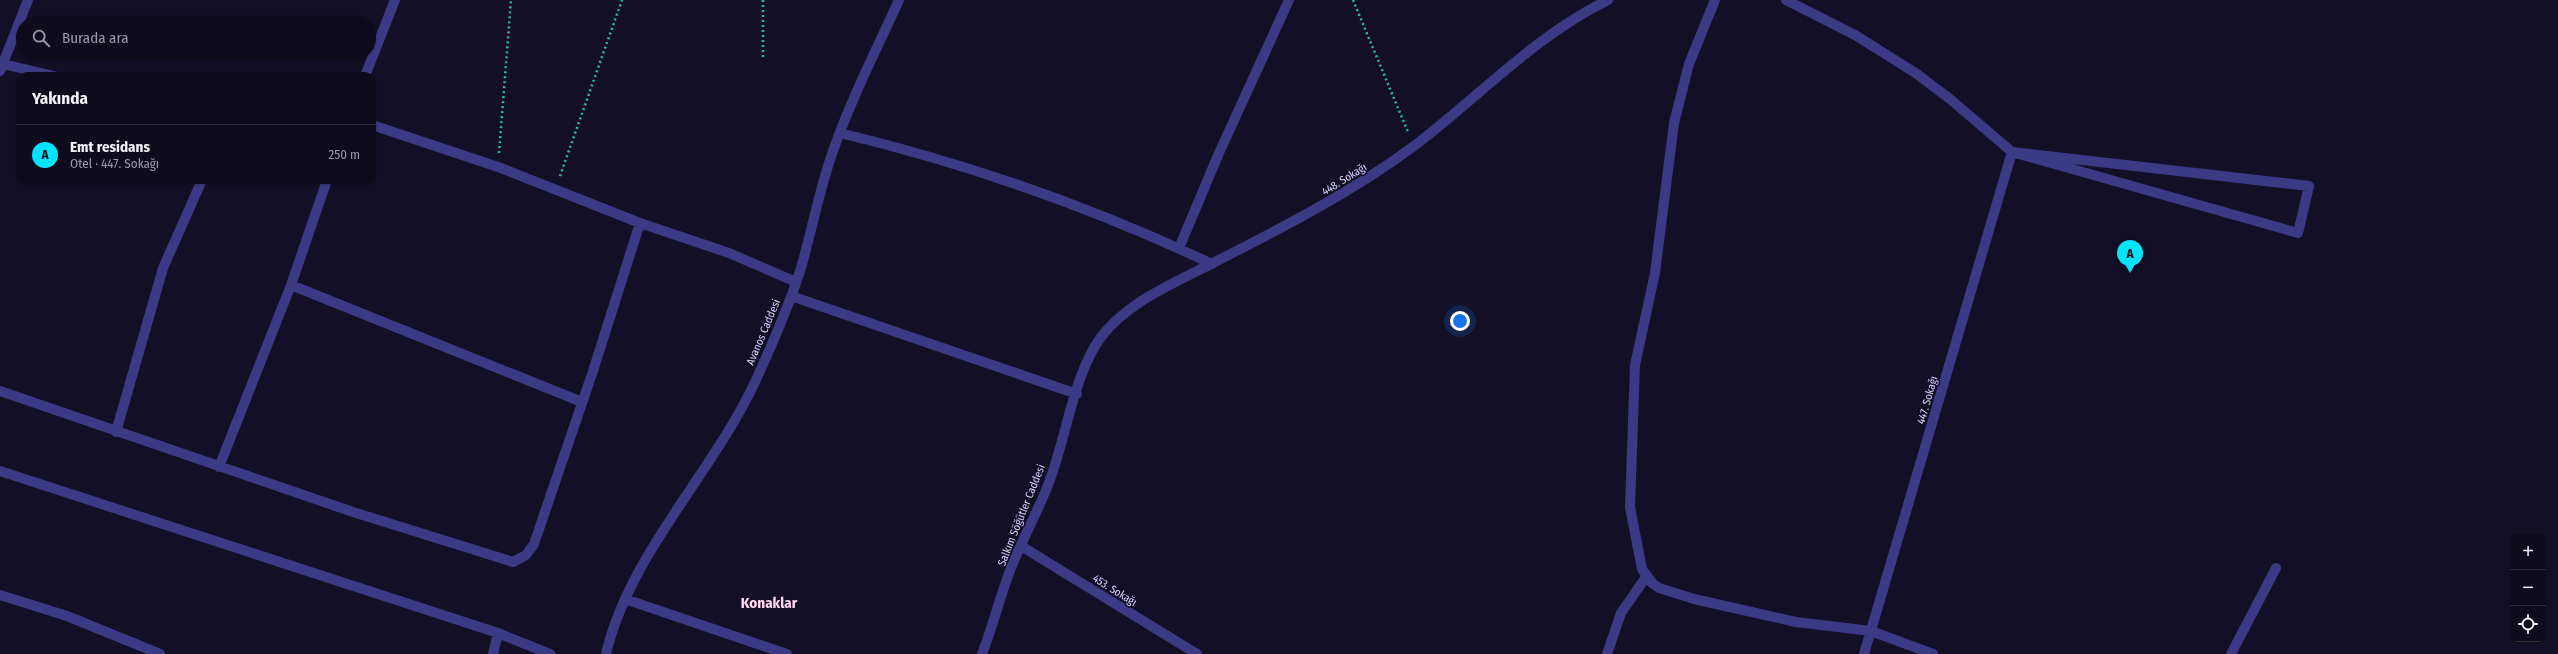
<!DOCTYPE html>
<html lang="tr">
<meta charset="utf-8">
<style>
:root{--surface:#0e0b1c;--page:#1c1929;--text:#f1f3f6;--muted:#9b9ba3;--line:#2e2b3b;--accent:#00e5ff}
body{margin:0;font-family:"Fira Sans Condensed",sans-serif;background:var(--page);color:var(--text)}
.controls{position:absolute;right:12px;bottom:12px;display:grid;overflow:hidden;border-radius:8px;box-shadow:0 1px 3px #0004}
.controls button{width:36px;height:36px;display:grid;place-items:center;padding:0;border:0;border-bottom:1px solid var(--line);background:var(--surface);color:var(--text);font:20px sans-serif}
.you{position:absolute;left:1460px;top:321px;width:14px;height:14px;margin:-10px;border:3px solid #fff;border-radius:50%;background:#1a73e8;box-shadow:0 0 0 6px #1a73e833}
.badge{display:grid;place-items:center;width:26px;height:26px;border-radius:50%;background:var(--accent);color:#111;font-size:13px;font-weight:700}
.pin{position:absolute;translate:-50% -33px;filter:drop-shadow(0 1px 2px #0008)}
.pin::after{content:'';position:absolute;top:21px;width:14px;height:12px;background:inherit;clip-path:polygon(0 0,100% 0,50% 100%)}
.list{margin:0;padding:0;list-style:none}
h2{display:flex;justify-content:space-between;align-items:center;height:52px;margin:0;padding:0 16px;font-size:17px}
h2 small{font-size:13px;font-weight:400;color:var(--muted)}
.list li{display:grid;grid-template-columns:26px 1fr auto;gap:12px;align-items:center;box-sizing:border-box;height:60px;padding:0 16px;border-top:1px solid var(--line)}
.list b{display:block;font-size:15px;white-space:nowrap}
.list p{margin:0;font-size:13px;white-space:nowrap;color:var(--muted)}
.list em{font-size:13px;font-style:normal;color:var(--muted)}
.icon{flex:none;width:22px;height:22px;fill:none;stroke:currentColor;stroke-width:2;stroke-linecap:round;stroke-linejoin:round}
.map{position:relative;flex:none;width:2558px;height:654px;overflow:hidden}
.search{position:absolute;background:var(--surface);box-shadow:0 1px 3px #0004;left:16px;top:16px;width:360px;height:44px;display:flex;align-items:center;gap:10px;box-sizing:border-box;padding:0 14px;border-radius:22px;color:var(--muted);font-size:15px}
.panel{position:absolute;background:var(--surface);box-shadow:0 1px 3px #0004;left:16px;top:72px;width:360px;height:112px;border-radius:12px}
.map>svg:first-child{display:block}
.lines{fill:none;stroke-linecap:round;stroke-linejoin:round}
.path{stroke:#2fb8b0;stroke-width:2.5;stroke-dasharray:2 3;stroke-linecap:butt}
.minor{stroke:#3d3a85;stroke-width:10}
.labels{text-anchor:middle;stroke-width:3.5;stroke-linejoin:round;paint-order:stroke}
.street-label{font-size:11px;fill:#d9d4ff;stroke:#130f26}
.district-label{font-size:15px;font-weight:bold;fill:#ffd6f0;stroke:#130f26}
</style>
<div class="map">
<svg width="2558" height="654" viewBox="0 0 2558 654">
<rect width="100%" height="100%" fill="#130f26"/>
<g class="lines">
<path class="path" d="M763,0v57
M1353,0l55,132
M499,153l12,-153
M560,176l62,-176"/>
<path class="minor" d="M1715,0l-26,64 -15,59 -19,150 -20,92 -5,142 12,62 10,14 7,5 35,11 102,23 75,9 62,23
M1786,0l69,35 62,39 33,25 62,53 286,81 11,-47 -297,-34
M3,64l51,12
M0,71l28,-71
M365,76l30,-76
M372,125l126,42 142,56 89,30 67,29
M840,133c129,31 252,74 372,131
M1179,248l40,-95 70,-153
M291,285l291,117
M791,296l286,98
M0,391l353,121 160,50 13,-7 8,-11 59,-173 47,-148
M116,432l47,-164 39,-88
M219,467l72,-182 36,-105
M0,471l498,162 52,21
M1021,546l176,108
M0,595l67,21 93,38
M625,599l162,55
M493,654l5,-21
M606,654c23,-99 106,-180 149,-272 17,-37 34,-76 46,-114 10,-35 17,-71 28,-105 18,-56 46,-110 70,-163
M982,654c11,-28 18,-58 29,-86 11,-28 26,-55 37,-83 18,-45 25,-110 53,-148 25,-33 67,-51 102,-69 73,-37 145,-73 211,-122 66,-50 119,-109 194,-146
M1607,654l14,-41 25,-36
M1864,654l148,-502
M2231,654l45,-86"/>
</g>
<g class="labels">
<g class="street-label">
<text transform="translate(1344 179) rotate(-32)" y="4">448. Sokağı</text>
<text transform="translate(763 332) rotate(-67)" y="4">Avanos Caddesi</text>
<text transform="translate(1927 400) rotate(-74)" y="4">447. Sokağı</text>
<text transform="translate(1021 515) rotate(-68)" y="4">Salkım Söğütler Caddesi</text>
<text transform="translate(1115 590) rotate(32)" y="4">453. Sokağı</text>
</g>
<g class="district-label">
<text x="769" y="608">Konaklar</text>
</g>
</g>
</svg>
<div class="controls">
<button>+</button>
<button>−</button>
<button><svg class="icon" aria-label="locate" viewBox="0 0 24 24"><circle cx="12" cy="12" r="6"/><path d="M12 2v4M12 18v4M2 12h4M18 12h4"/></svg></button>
</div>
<div class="you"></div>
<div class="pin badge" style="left:2130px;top:273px">A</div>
<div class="search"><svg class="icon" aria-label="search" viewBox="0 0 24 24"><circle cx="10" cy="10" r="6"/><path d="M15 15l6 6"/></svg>Burada ara</div>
<section class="panel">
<h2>Yakında<small></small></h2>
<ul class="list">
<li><span class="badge">A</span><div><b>Emt residans</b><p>Otel · 447. Sokağı</p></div><em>250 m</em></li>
</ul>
</section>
</div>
